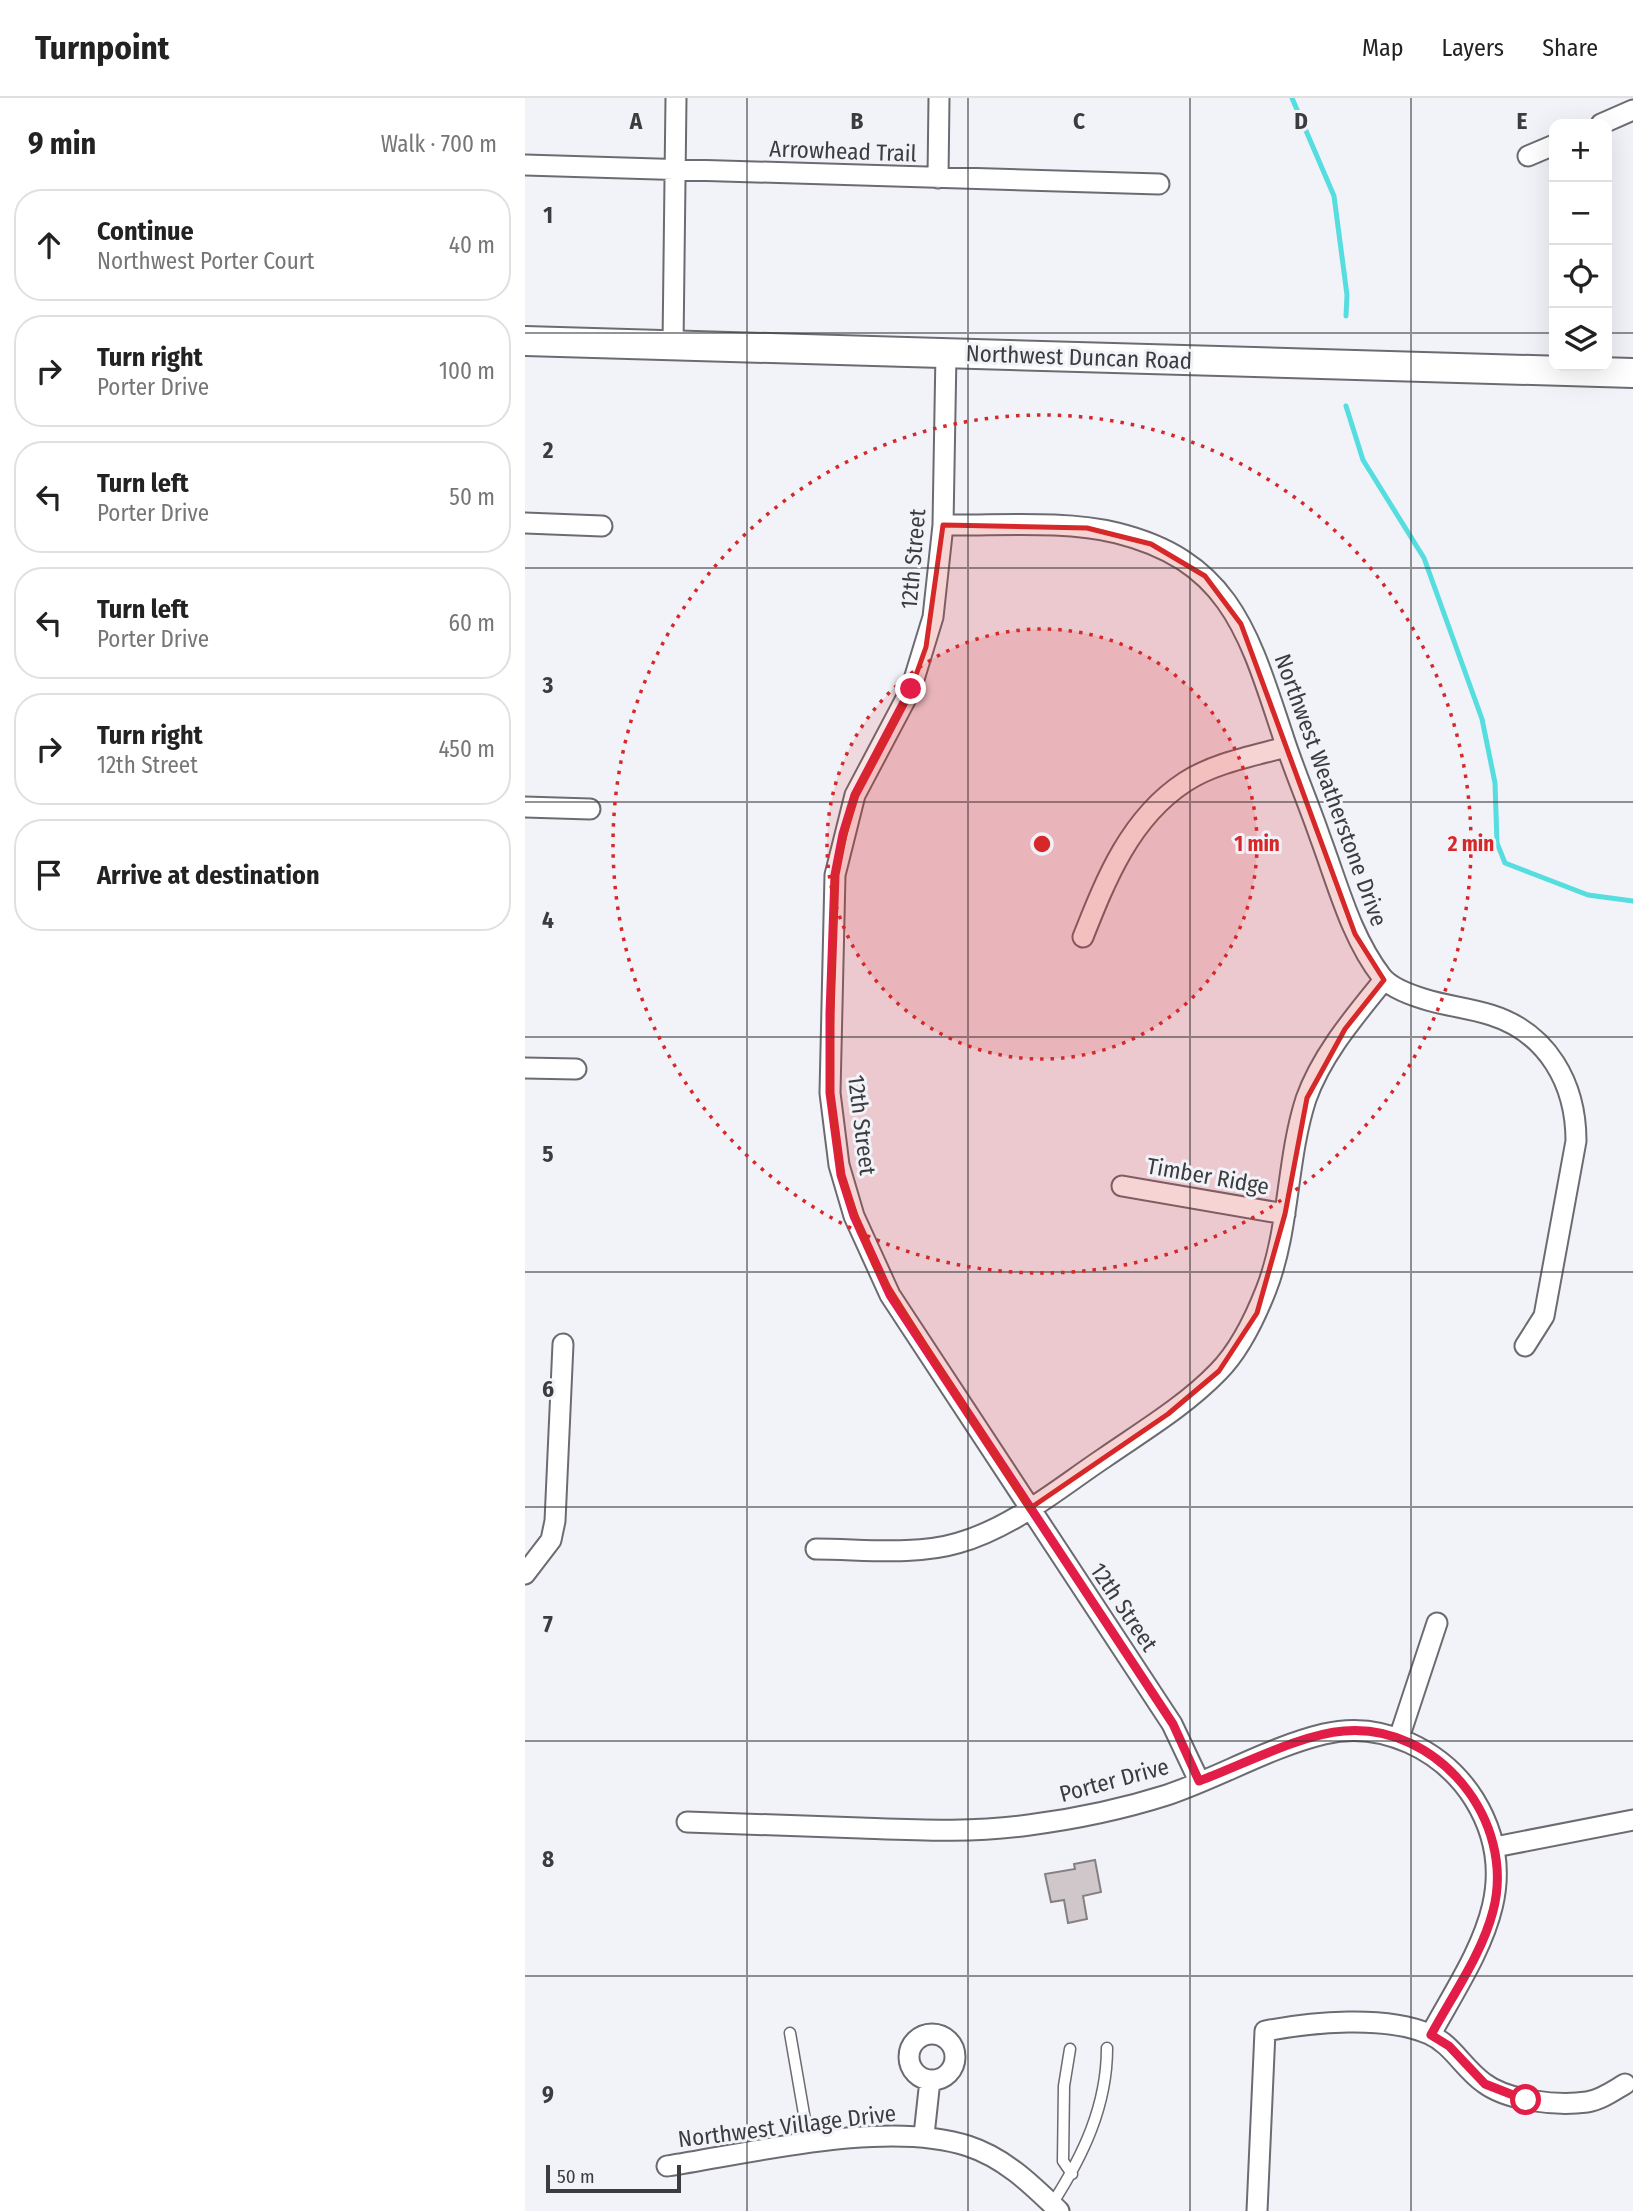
<!DOCTYPE html>
<meta charset="utf-8">
<style>
:root{--surface:#fff;--page:#f6f6f6;--text:#222;--muted:#767676;--line:#e0e0e0}
body{margin:0;font-family:"Fira Sans Condensed",sans-serif;background:var(--page);color:var(--text)}
.controls{position:absolute;right:21px;top:21px;display:grid;overflow:hidden;border-radius:14px;box-shadow:0 7px 28px #0002}
.controls button{width:63px;height:63px;display:grid;place-items:center;padding:0;border:0;border-bottom:2px solid var(--line);background:var(--surface);color:var(--text);font:35px sans-serif}
.scale{position:absolute;left:21px;bottom:18px;width:135px;box-sizing:border-box;padding-left:7px;border:4px solid #3b3c3e;border-top:0;font-size:19px;line-height:24px;white-space:nowrap;color:#3b3c3e;-webkit-text-stroke:5px #f2f2f9;paint-order:stroke}
.stop{position:absolute;width:21px;height:21px;margin:-16px;border:5px solid #e11d48;border-radius:50%;background:#fff}
.stop.end{background:#e11d48;border-color:#fff;box-shadow:0 2px 7px #0008}
.list{margin:0;padding:0;list-style:none}
h2{display:flex;justify-content:space-between;align-items:center;height:91px;margin:0;padding:0 28px;font-size:30px}
h2 small{font-size:23px;font-weight:400;color:var(--muted)}
.list li{display:grid;grid-template-columns:46px 1fr auto;gap:21px;align-items:center;box-sizing:border-box;height:112px;margin:0 14px 14px;padding:0 14px;border:2px solid var(--line);border-radius:28px}
.list b{display:block;font-size:26px;white-space:nowrap}
.list p{margin:0;font-size:23px;white-space:nowrap;color:var(--muted)}
.list em{font-size:23px;font-style:normal;color:var(--muted)}
.icon{flex:none;width:38px;height:38px;fill:none;stroke:currentColor;stroke-width:2;stroke-linecap:round;stroke-linejoin:round}
.map{position:relative;flex:none;width:1108px;height:2113px;overflow:hidden}
header{display:flex;align-items:center;gap:42px;box-sizing:border-box;height:98px;padding:0 35px;background:var(--surface);border-bottom:2px solid var(--line)}
header strong{font-size:33px}
nav{display:flex;gap:38px;margin-inline-start:auto;font-size:24px}
main{display:flex}
aside{flex:1;background:var(--surface)}
.map>svg:first-child{display:block}
.lines{fill:none;stroke-linecap:round;stroke-linejoin:round}
.stream{stroke:#56dddf;stroke-width:5}
.building{fill:#cfc7ca;stroke:#878082;stroke-width:2}
.lane-casing{stroke:#6b6b71;stroke-width:13}
.street-casing{stroke:#6b6b71;stroke-width:23}
.secondary-casing{stroke:#6b6b71;stroke-width:32}
.lane{stroke:#fff;stroke-width:10}
.street{stroke:#fff;stroke-width:19}
.secondary{stroke:#fff;stroke-width:28}
.route{stroke:#e11d48;stroke-width:9}
.marked{fill:#d62828;fill-opacity:0.2;stroke:#d62828;stroke-width:5;stroke-linejoin:round}
.grid{fill:none;stroke:#3b3c3e;stroke-width:2;stroke-opacity:0.55}
.ring{fill:none;stroke:#d62828;stroke-width:3.5;stroke-dasharray:3.5 7}
.labels{text-anchor:middle;stroke-width:6;stroke-linejoin:round;paint-order:stroke}
.street-label{font-size:23px;fill:#3b3c3e;stroke:#f2f2f9}
.grid-label{font-size:23px;text-anchor:middle;font-weight:bold;fill:#3b3c3e;stroke:#f2f2f9;stroke-width:6;stroke-linejoin:round;paint-order:stroke}
.centre{fill:#d62828;stroke:#f2f2f9;stroke-width:3.5}
.ring-label{font-size:21px;text-anchor:middle;font-weight:bold;fill:#d62828;stroke:#f2f2f9;stroke-width:6;stroke-linejoin:round;paint-order:stroke}
</style>
<header>
<strong>Turnpoint</strong>
<nav><a>Map</a><a>Layers</a><a>Share</a></nav>
</header>
<main>
<aside>
<h2>9 min<small>Walk · 700 m</small></h2>
<ul class="list">
<li><svg class="icon" aria-label="ahead" viewBox="0 0 24 24"><path d="M12 20V5M6 11l6-6 6 6"/></svg><div><b>Continue</b><p>Northwest Porter Court</p></div><em>40 m</em></li>
<li><svg class="icon" aria-label="right" viewBox="0 0 24 24"><path d="M7 20v-9h11M14 6l5 5-5 5"/></svg><div><b>Turn right</b><p>Porter Drive</p></div><em>100 m</em></li>
<li><svg class="icon" aria-label="left" viewBox="0 0 24 24"><path d="M17 20v-9H6M10 6l-5 5 5 5"/></svg><div><b>Turn left</b><p>Porter Drive</p></div><em>50 m</em></li>
<li><svg class="icon" aria-label="left" viewBox="0 0 24 24"><path d="M17 20v-9H6M10 6l-5 5 5 5"/></svg><div><b>Turn left</b><p>Porter Drive</p></div><em>60 m</em></li>
<li><svg class="icon" aria-label="right" viewBox="0 0 24 24"><path d="M7 20v-9h11M14 6l5 5-5 5"/></svg><div><b>Turn right</b><p>12th Street</p></div><em>450 m</em></li>
<li><svg class="icon" aria-label="arrive" viewBox="0 0 24 24"><path d="M6 21V4h12l-3 4 3 4H6"/></svg><div><b>Arrive at destination</b></div></li>
</ul>
</aside>
<div class="map">
<svg width="1108" height="2113" viewBox="0 0 1108 2113">
<rect width="100%" height="100%" fill="#f2f2f9"/>
<g class="lines">
<path class="stream" d="M767,0l42,98 13,99 -1,21
M821,308l17,54 61,98 58,161 13,64 2,60 8,20 83,32 45,6"/>
</g>
<path class="building" d="M570,1762l6,32 -18,4 4,23 -19,4 -4,-23 -13,2 -6,-28 30,-5 -1,-5z"/>
<g class="lines">
<defs>
<path id="lane" d="M265,1935l19,110
M545,1951l-6,37 -1,75 9,13
M527,2106c31,-48 55,-98 55,-156"/>
<path id="street" d="M1076,26l32,-14
M1003,58l26,-11
M0,67l634,19
M413,80l1,-80
M148,247l3,-247
M421,255l-3,172 -10,92 -22,72 -56,106 -20,80 -5,218 9,72 15,51 36,79 282,429 27,57
M0,425l77,3
M418,427c54,1 121,-5 174,8 113,28 132,101 165,200 11,35 26,69 38,104 18,48 31,100 62,140 9,11 29,18 42,22 22,7 45,9 67,16 57,18 85,69 85,126l-32,175 -19,30
M0,709l65,2
M558,839c23,-58 47,-119 102,-155 29,-19 68,-26 101,-35
M0,970l51,1
M597,1088l163,28
M291,1451c46,0 98,7 142,-6 54,-15 101,-55 146,-85 39,-27 81,-52 114,-86 21,-21 37,-54 48,-82 24,-61 20,-129 40,-191 16,-45 49,-83 78,-119
M0,1476l26,-34 4,-19 8,-177
M874,1640l38,-115
M162,1724c58,2 116,4 174,6 56,2 112,5 168,-3 46,-6 94,-16 138,-30 53,-18 103,-48 157,-61 58,-14 119,16 150,65 54,87 -1,158 -43,235
M970,1749l138,-27
M384 1959a23 23 0 1 1 46 0a23 23 0 1 1-46 0Z
M399,2037l6,-55
M142,2068c85,-13 220,-47 301,-20 37,12 64,39 91,65
M732,2113l8,-180c47,-9 120,-16 164,3 23,10 34,34 55,49 24,18 73,23 103,19 14,-2 26,-11 38,-18"/>
<path id="secondary" d="M0,243l1108,32"/>
</defs>
<use href="#lane" class="lane-casing"/>
<use href="#street" class="street-casing"/>
<use href="#secondary" class="secondary-casing"/>
<use href="#lane" class="lane"/>
<use href="#street" class="street"/>
<use href="#secondary" class="secondary"/>
</g>
<g class="lines">
<path class="route" d="M386,591l-56,106 -12,39 -8,41 -5,138v80l11,82 13,41 36,79 283,429 26,57c41,-15 102,-47 145,-50 94,-8 173,90 149,180 -11,43 -41,85 -62,124l18,11 36,38 41,16"/>
</g>
<path class="marked" d="M418,427l144,3 64,16 54,32 36,48 114,310 29,46 -39,49 -38,69 -22,116 -28,99 -38,58 -51,43 -139,95 -155,-245 -33,-89 -11,-82 5,-218 20,-80 56,-106 15,-42z"/>
<path class="grid" d="M222,0v2113M443,0v2113M665,0v2113M886,0v2113M0,235h1029M1082,235h26M0,470h1108M0,704h1108M0,939h1108M0,1174h1108M0,1409h1108M0,1643h1108M0,1878h1108"/>
<circle cx="517" cy="746" r="215" fill="#d62828" fill-opacity=".12"/>
<g class="ring">
<circle cx="517" cy="746" r="215"/>
<circle cx="517" cy="746" r="429"/>
</g>
<g class="labels">
<g class="street-label">
<text transform="translate(318 53) rotate(2)" y="8">Arrowhead Trail</text>
<text transform="translate(554 259) rotate(2)" y="8">Northwest Duncan Road</text>
<text transform="translate(388 461) rotate(-85)" y="8">12th Street</text>
<text transform="translate(806 692) rotate(70)" y="8">Northwest Weatherstone Drive</text>
<text transform="translate(337 1027) rotate(83)" y="8">12th Street</text>
<text transform="translate(683 1078) rotate(10)" y="8">Timber Ridge</text>
<text transform="translate(599 1509) rotate(56)" y="8">12th Street</text>
<text transform="translate(589 1682) rotate(-15)" y="8">Porter Drive</text>
<text transform="translate(262 2028) rotate(-7)" y="8">Northwest Village Drive</text>
</g>
</g>
<g class="grid-label">
<text x="111" y="31">A</text>
<text x="332" y="31">B</text>
<text x="554" y="31">C</text>
<text x="776" y="31">D</text>
<text x="997" y="31">E</text>
<text x="23" y="125">1</text>
<text x="23" y="360">2</text>
<text x="23" y="595">3</text>
<text x="23" y="830">4</text>
<text x="23" y="1064">5</text>
<text x="23" y="1299">6</text>
<text x="23" y="1534">7</text>
<text x="23" y="1769">8</text>
<text x="23" y="2004">9</text>
</g>
<circle cx="517" cy="746" r="10" class="centre"/>
<g class="ring-label">
<text x="732" y="753">1 min</text>
<text x="946" y="753">2 min</text>
</g>
</svg>
<div class="controls">
<button>+</button>
<button>−</button>
<button><svg class="icon" aria-label="locate" viewBox="0 0 24 24"><circle cx="12" cy="12" r="6"/><path d="M12 2v4M12 18v4M2 12h4M18 12h4"/></svg></button>
<button><svg class="icon" aria-label="layers" viewBox="0 0 24 24"><path d="M12 4l9 5-9 5-9-5zM3 14l9 5 9-5"/></svg></button>
</div>
<div class="scale">50 m</div>
<div class="stop" style="left:1001px;top:2002px"></div>
<div class="stop end" style="left:386px;top:591px"></div>
</div>
</main>
